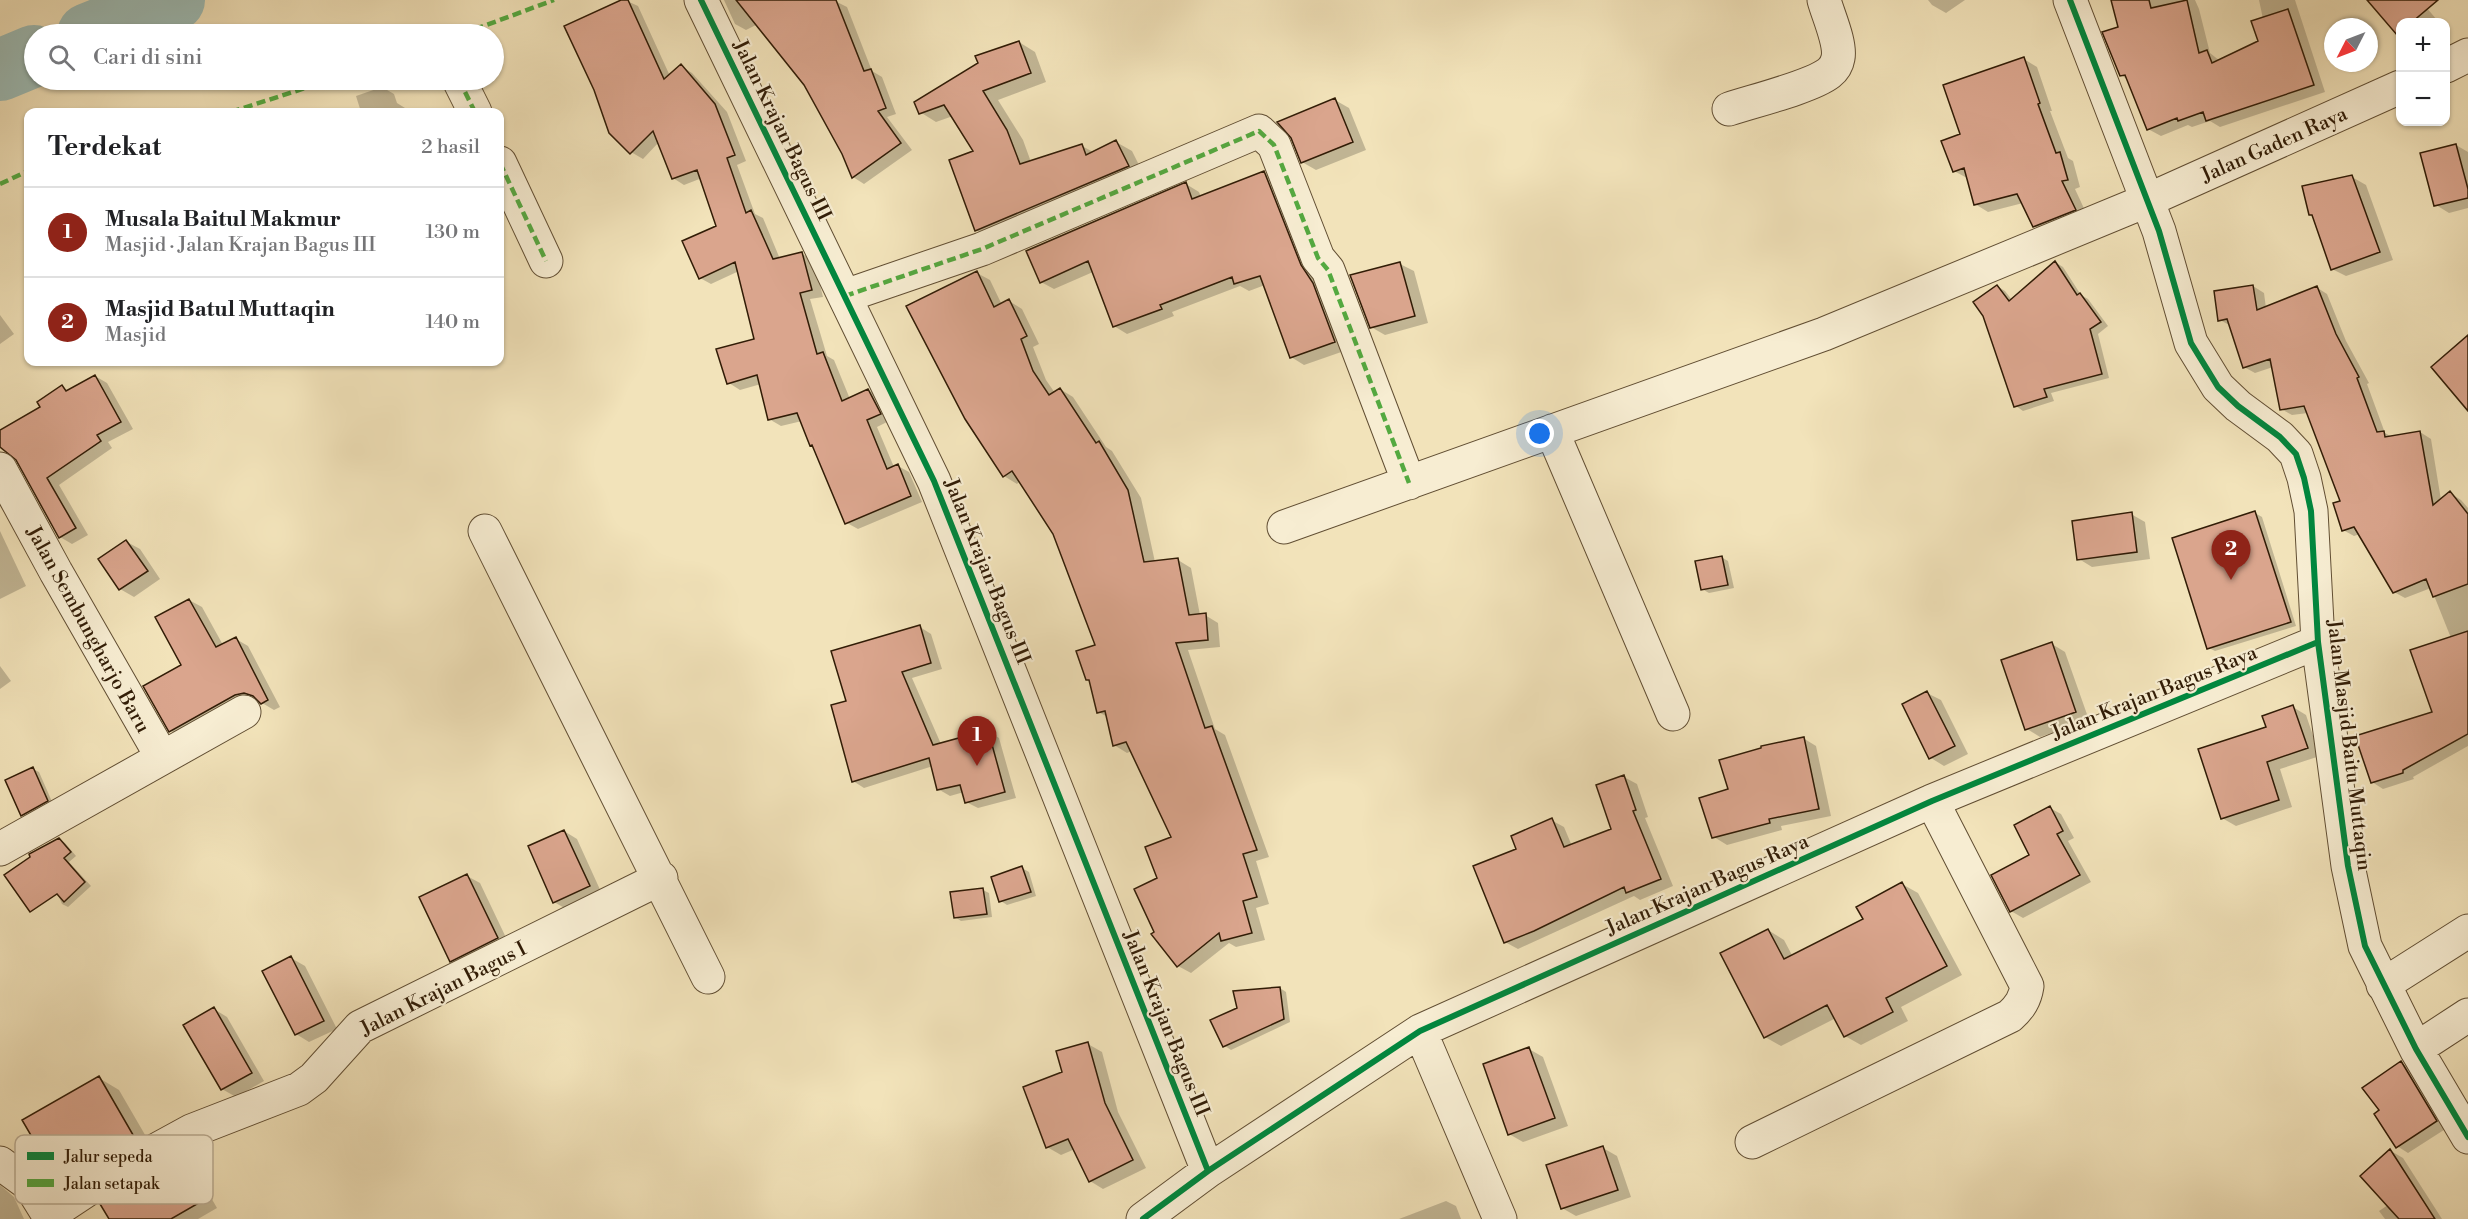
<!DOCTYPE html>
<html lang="id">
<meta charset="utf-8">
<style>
:root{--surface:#fff;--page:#f2f2f2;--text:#202124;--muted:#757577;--line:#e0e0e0;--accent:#8f2418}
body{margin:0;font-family:"Libre Bodoni",serif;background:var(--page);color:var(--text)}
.controls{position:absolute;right:18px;top:18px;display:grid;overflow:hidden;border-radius:12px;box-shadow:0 2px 4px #0004}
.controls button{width:54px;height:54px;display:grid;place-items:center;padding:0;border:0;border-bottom:2px solid var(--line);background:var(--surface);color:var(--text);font:30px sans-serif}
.compass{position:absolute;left:2324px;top:18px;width:54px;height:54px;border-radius:50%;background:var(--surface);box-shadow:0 2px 4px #0004;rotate:228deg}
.you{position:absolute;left:1540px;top:434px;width:21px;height:21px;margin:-15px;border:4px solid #fff;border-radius:50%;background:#1a73e8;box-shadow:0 0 0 9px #1a73e833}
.badge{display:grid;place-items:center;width:39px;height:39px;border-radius:50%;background:var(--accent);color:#fff;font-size:20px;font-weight:700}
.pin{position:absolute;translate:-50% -50px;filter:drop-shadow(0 2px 3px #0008)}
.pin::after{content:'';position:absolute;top:32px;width:21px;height:18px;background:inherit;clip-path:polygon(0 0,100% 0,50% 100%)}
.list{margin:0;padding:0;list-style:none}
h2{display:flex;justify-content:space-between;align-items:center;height:78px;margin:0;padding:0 24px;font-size:26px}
h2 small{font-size:20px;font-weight:400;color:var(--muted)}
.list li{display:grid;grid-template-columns:39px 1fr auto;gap:18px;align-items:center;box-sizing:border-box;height:90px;padding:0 24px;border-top:2px solid var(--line)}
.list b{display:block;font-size:22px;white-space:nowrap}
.list p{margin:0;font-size:20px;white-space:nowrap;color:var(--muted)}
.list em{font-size:20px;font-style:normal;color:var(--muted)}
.icon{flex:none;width:33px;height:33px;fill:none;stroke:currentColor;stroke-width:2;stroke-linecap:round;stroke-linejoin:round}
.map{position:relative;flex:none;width:2468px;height:1219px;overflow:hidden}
.search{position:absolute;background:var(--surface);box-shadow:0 2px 4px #0004;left:24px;top:24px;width:480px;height:66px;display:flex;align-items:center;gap:15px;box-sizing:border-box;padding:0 21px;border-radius:33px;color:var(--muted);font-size:22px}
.panel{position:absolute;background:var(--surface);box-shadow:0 2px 4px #0004;left:24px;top:108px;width:480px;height:258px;border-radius:12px}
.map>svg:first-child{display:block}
.shadow{fill:#0003}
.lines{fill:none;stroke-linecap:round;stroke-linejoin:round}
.river{stroke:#9dbdb7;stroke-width:62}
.building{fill:#daa58d;stroke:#311c06;stroke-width:1.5}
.minor-casing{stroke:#614e33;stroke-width:35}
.minor{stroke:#f7edd2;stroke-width:33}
.quiet{stroke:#54a940;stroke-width:4.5;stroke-dasharray:9 4.5;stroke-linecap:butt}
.cycleway-casing{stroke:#f7edd2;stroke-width:10}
.cycleway{stroke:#00873e;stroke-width:6}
.labels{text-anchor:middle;stroke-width:4.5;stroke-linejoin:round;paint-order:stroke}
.street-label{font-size:20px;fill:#311c06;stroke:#f7edd2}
.key{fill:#f7edd2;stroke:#bcae95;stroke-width:1.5}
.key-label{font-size:16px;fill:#311c06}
</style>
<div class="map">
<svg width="2468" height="1219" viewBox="0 0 2468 1219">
<rect width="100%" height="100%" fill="#f2e3ba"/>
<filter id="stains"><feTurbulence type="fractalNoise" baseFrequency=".00333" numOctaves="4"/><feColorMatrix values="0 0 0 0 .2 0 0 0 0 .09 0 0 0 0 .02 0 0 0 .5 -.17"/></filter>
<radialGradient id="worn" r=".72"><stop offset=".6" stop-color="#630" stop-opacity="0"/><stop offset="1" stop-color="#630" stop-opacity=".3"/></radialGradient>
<path class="shadow" d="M625,0l13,6 32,70 11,-10 11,7 35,39 19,49 -9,4 18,49 8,4 17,41 22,-5 12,6 9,37 -13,2 17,57 7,4 16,39 18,-9 12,7 11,23 -14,7 17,40 4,-1 11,6 13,30 -64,27 -11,-6 -45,-102 -21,5 -12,-7 -8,-35 -21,6 -11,-7 27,-43 -17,-69 -28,13 -11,-6 18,-51 -16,-49 -18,7 -11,-7 -14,-36 -16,17 -12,-7z
M724,0l111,1 12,6 25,64 10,6 14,37 -9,3 25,33 -48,34 -11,-7 -10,-24 -38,-69 -47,-60 -12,6 -11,-6z
M1928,0h37l-19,13 -14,-8z
M2112,0h83l4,9 11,44 10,8 40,-19 3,-23 -4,-19h36l30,92 -105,35 -10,-6 -18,6 -4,-2 -27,11 -13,-7 -20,-49 -7,-5 -1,-47z
M2383,0h37l17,20 -3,2h-34v13z
M1019,42l16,10 11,30 -48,18 25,40 8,22 51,-16 13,7 21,-11 16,9 12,24 -151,65 -17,-10 -26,-69 25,-9 -22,-36 -17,6 -16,-10z
M2024,59l13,8 15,44h-2l18,47 5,3 7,26 -5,2 13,28 -41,17 -13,-8 -11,-23 -35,9 -13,-8 -8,-26 -13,-7 8,-36z
M382,87l12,7 3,9 8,5 2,4h-46l-5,-16z
M1335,100l14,8 17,42 -50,20 -14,-8z
M2456,145l12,7v56l-19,5 -13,-8z
M1264,172l13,8 70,170 -43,15 -13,-8 -26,-72 -16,6 -9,-5 -68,26 2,4 -47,18 -13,-8 -21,-54 -39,17 -13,-7 145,-98 13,8 2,5z
M2352,177l14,8 27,75 -47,16 -14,-7 -18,-53 -4,-2z
M2055,262l8,5 18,28 7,4 20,27 -10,8 11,44 -58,15 3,8 -31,10 -7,-5 -19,-120 8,5 7,9z
M1400,264l14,7 14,52 -43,12 -14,-8z
M977,273l13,7 12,25 7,-4 13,8 17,35 -6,3 13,33 9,13 5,-4 13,8 33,50 6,4 29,47 14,64 23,-2 13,8 9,47h5l13,8 2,24 -32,3 27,79 10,6 44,122 -13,4 13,43 -13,4 9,32 -29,7 -7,-4 -38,30 -13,-7 -23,-34 4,-53 14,-41 -41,-87 -5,2 -13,-8 -6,-28 -10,-5 -7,-30 -4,-3 10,-33 -42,-113 -35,-52 -3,3 -13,-8z
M2253,286l11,7 2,15 50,-21 11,7 19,47 23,42 -2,1 18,49 7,4 28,-5 11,7 10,61 9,-7 11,7 7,8v238l-55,31 1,2 -31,10 -11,-7 62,-69 17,-75 -20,-50 -26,10 -11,-6 -34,-58 -6,2 -11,-6 -1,-28 -34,-89 -16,2 -11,-6 -8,-42 -18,6 -11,-6 -13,-41 -11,-6z
M0,315l14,19 -14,10z
M95,376l12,7 26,46 -25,13 4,6 -53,37 29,50 -16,9 -12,-7 -45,-80 -12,-8 -3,-5v-12l42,-24 20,-21 7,4z
M2255,513l7,4 34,109 -81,25 -6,-3z
M2131,514l14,8 5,37 -58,8 -13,-8z
M0,531l26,55 -26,13z
M127,542l13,7 20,30 -26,18 -14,-8 -20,-30z
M1721,557l7,4 6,27 -25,5 -7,-4z
M189,600l13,7 21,38 13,-6 12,7 32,61 -6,3 -17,-10 -9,2 -65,36 -12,-7 -26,-45 38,-21z
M920,627l11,7 11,35 -30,9 29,66 47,-13 11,7 17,60 -38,10 -12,-6 -2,-10 -14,4 -12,-7 -5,-23 -69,22 -11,-7 -5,-79z
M2052,644l13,8 24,68 -49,17 -13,-8z
M0,666l11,15 -11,8z
M1927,693l14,7 27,54 -24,12 -13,-8 -27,-53z
M2293,707l13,8 14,41 -40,13 12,38 -56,19 -14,-8 46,-90z
M1803,738l13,8 15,70 -50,10 1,4 -55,15 -13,-8 15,-47z
M33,769l6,3 14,32 -24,14 -7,-3z
M1624,777l13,7 11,33 -3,1 28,68 -33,14 -6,-4 -116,53 -13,-7 13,-92 33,-30 13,7 8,19 40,-16z
M2050,808l11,6 13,24 -6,3 23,41 -68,36 -12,-7 -18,-36 38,-20z
M564,831l13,8 25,55 -34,16 -14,-8z
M59,839l6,4 11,13 -7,6 22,24 -23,21 -6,-3 -23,-53z
M1022,868l7,4 7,24 -29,9 -6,-4z
M467,876l13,7 30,63 -46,22 -13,-7z
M1902,884l16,9 44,82 -61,32 7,14 -47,24 -16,-9 -9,-18 -55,28 -16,-9 3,-107 16,10 9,17 72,-37z
M983,890l6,3 3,24 -31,4 -6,-4z
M291,958l14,8 32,63 -28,13 -13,-8z
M1280,988l6,4 4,30 -59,28 -6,-4 -13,-25z
M214,1009l13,8 37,64 -28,16 -14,-8 -37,-64z
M1088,1044l14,8 16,60 28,56 -43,21 -13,-8 -15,-32 -14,6 -14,-8 16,-74z
M1529,1049l14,8 25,69 -45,16 -14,-8z
M2401,1063l12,6 34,59 -39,25 -11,-7 -16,-35z
M99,1078l20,12 36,62 -73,44 -21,-12z
M1603,1148l14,8 14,41 -55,19 -14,-8z
M2391,1151l12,7 39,61h-57l-6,-8 9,-6z
M180,1160l14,8 23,40 -19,11h-87z
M0,1185l14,12 10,22h-24z
M1446,1201l10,5 5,13h-62z"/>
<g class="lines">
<path class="river" d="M88,34l86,-34
M0,70l34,-14"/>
</g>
<path class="building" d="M621,0h7l36,79 17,-15 34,40 20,51 -8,3 19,55 5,-3 22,49 29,-7 10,38 -12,3 17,61 6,-2 19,49 26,-12 13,25 -14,6 20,49 11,-5 13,32 -66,28 -33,-79 -2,1 -13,-33 -29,7 -11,-45 -30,9 -11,-35 38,-10 -19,-77 -36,17 -17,-38 34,-15 -19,-56 -25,9 -19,-48 -23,23 -21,-21 -15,-43 -30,-64z
M736,0h100l28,71 7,-2 15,39 -8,3 23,32 -49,35 -10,-24 -38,-69z
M2111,0h38l2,8 36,-8 12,53 8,-3 5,13 46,-22 -7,-20 37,-12 26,76 -108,36 -3,-9 -25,9 -1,-3 -30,12 -22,-55 -5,1 -18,-44 16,-5z
M2367,0h71l-26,22h-12v10l-3,3z
M1019,41l12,32 -48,18 24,39 13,34 62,-20 4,11 30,-15 13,26 -154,65 -26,-71 24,-9 -29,-46 -25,9 -5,-12 64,-39 -3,-7z
M2024,57l16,46 -2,1 18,49 4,-1 8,28 -6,1 14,29 -43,17 -16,-33 -43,11 -10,-37 -11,4 -12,-31 19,-7 -17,-49z
M1335,98l18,44 -52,21 -10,-25 -14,-16z
M2456,144l12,45v9l-34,8 -14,-53z
M1264,171l37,94 12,18 22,59 -45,16 -30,-82 -26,8 -2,-7 -72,28 2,4 -49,18 -25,-66 -48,22 -14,-32 160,-69 6,17z
M2352,175l28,77 -49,18 -19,-55h-3l-7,-29z
M2055,261l22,34 3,-2 21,29 -11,7 12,45 -58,15 3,8 -33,10 -31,-91 -10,-14 24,-17 12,16z
M1400,262l15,54 -45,12 -20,-53z
M977,271l17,36 15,-8 18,37 -6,3 12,32 16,24 11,-7 36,55 3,-2 29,49 16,72 34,-4 11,57 17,-2 2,27 -32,3 29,85 7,-2 45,124 -14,4 14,43 -14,4 9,32 -31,8 -2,-8 -42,34 -26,-33 3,-2 -20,-43 23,-11 -12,-31 26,-10 -45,-95 -13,4 -8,-35 -8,2 -8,-33h-3l-10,-29 19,-6 -42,-111 -41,-63 -9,6 -38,-58 -59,-113z
M2253,285l4,25 60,-24 19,48 23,43 -2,1 20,54 7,-1 1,6 35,-6 13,74 17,-14 18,23v70l-35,13 -7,-18 -33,14 -39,-66 -12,4 -9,-28 7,-2 -36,-95 -24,4 -10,-51 -27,9 -16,-49 -9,2 -4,-30z
M2468,335v76l-37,-44z
M95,375l26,47 -24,13 4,6 -54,37 29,50 -17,10 -43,-78 -16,-13v-17l40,-23 -3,-5 25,-17 4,6z
M2255,511l36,111 -84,27 -35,-111z
M2132,512l5,40 -60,8 -5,-39z
M126,540l22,31 -29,19 -21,-31z
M1722,556l6,29 -27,5 -6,-29z
M189,599l27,48 20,-10 32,63 -7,4 -8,-8 -9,-3 -9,2 -66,37 -26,-46 38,-21 -26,-48z
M920,625l11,38 -29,9 31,73 55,-15 17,62 -40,11 -5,-18 -23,5 -8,-32 -77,24 -21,-77 15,-4 -15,-50z
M2468,631v103l-65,36v3l-32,10 -16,-47 77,-24 -22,-62z
M2052,642l24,70 -51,18 -24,-70z
M1927,691l28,55 -26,13 -27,-55z
M2293,705l15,43 -41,14 12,38 -58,19 -23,-70 68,-22 -4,-11z
M1804,737l15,72 -50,10 1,4 -58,15 -13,-40 29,-9 -9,-29 42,-12v-2z
M33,767l15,34 -27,15 -16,-36z
M1624,775l12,35 -3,1 28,68 -35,14 -2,-6 -90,44 -30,12 -31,-77 43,-17 -5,-13 41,-18 12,29 47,-18 -15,-44z
M2050,806l13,25 -6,3 23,41 -70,37 -19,-37 38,-20 -15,-30z
M564,830l26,56 -37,17 -25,-57z
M59,838l12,14 -7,6 21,24 -21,20 -7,-8 -27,18 -26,-37 26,-18 -1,-3z
M1022,866l9,26 -32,10 -8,-25z
M467,874l31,64 -48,24 -31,-65z
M1902,882l45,84 -61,32 7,14 -49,25 -17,-32 -63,33 -44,-85 48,-24 16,30 79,-40 -7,-12z
M983,888l4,26 -33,4 -4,-26z
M291,956l33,65 -29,14 -33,-64z
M1280,987l4,32 -61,28 -13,-27 27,-12 -4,-17z
M214,1007l38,66 -31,17 -38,-65z
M1088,1042l17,61 28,57 -44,22 -21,-43 -22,9 -23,-61 39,-15 -6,-21z
M1529,1047l26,71 -47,17 -25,-71z
M2401,1061l36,60 -41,27 -22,-34 5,-4 -17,-22z
M99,1076l37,64 -40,22 -36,23 -38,-65z
M1603,1146l15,44 -57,19 -15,-44z
M2390,1149l45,70h-36l-39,-43z
M180,1158l24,42 -33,19h-62l-9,-15z"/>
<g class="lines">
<defs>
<path id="minor" d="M701,0l233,481 274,690
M2070,0l89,231 32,112 27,44 20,19 42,31 16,17 8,24 7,33 7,131 30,224 17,80 51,103 52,88
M2446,66l22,-11
M459,80l16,32
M1729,109c24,-8 82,-22 100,-36 5,-4 8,-9 9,-15 3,-15 -10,-43 -14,-58
M500,163l46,98
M845,296l137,-47 277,-118 15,14 44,113 10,12 81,213
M1552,431l121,283
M0,469l56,103 106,185
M1284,527l540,-193 324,-134 252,-113
M485,531l223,446
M0,849l244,-137
M2383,985l85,-54
M1420,1031l80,188
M2416,1049l52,-34
M1752,1142l258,-126c10,-9 15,-17 17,-30l-95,-185
M0,1163l30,22 21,34
M49,1215l56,-37 86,-47 108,-42 15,-11 46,-51 301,-149
M1143,1219l65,-48 212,-140 512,-230 386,-159"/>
</defs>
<use href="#minor" class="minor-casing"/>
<use href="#minor" class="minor"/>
<path class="quiet" d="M462,34l92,-34
M459,80l16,32
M231,112l99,-32
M500,163l46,98
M0,184l28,-13
M845,296l137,-47 277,-118 15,14 44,113 10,12 81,213"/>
<defs>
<path id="cycleway" d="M701,0l233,481 274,690
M2070,0l89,231 32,112 27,44 20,19 42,31 16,17 8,24 7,33 7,131 30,224 17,80 51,103 52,88
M1143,1219l65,-48 212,-140 512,-230 386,-159"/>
</defs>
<use href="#cycleway" class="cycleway-casing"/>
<use href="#cycleway" class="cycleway"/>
</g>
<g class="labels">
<g class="street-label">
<text transform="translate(783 130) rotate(64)" y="7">Jalan Krajan Bagus III</text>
<text transform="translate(2274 144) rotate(-24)" y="7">Jalan Gaden Raya</text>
<text transform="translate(988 571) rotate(68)" y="7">Jalan Krajan Bagus III</text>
<text transform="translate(89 629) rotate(61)" y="7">Jalan Sembungharjo Baru</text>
<text transform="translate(2154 692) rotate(-22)" y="7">Jalan Krajan Bagus Raya</text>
<text transform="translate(2350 745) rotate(83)" y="7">Jalan Masjid Baitu Muttaqin</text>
<text transform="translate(1707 884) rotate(-24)" y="7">Jalan Krajan Bagus Raya</text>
<text transform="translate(443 988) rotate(-27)" y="7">Jalan Krajan Bagus I</text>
<text transform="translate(1167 1023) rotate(68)" y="7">Jalan Krajan Bagus III</text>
</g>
</g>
<rect x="15" y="1135" width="198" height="69" rx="9" class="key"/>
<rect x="27" y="1152" width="27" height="8" fill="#00873e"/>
<rect x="27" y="1179" width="27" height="8" fill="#54a940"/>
<g class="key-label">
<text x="64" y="1162">Jalur sepeda</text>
<text x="64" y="1189">Jalan setapak</text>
</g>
<rect width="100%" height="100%" filter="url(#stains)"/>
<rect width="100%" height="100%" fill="url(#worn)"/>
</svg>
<div class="controls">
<button>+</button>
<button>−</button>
</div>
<svg class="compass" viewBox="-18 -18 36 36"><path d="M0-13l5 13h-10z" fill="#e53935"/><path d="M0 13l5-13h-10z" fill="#757577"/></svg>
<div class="you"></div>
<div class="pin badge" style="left:977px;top:766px">1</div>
<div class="pin badge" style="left:2231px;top:580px">2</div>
<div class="search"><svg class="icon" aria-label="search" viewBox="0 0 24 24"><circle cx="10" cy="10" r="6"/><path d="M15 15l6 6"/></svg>Cari di sini</div>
<section class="panel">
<h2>Terdekat<small>2 hasil</small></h2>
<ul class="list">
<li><span class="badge">1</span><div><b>Musala Baitul Makmur</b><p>Masjid · Jalan Krajan Bagus III</p></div><em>130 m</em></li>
<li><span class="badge">2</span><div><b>Masjid Batul Muttaqin</b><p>Masjid</p></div><em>140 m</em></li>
</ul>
</section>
</div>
